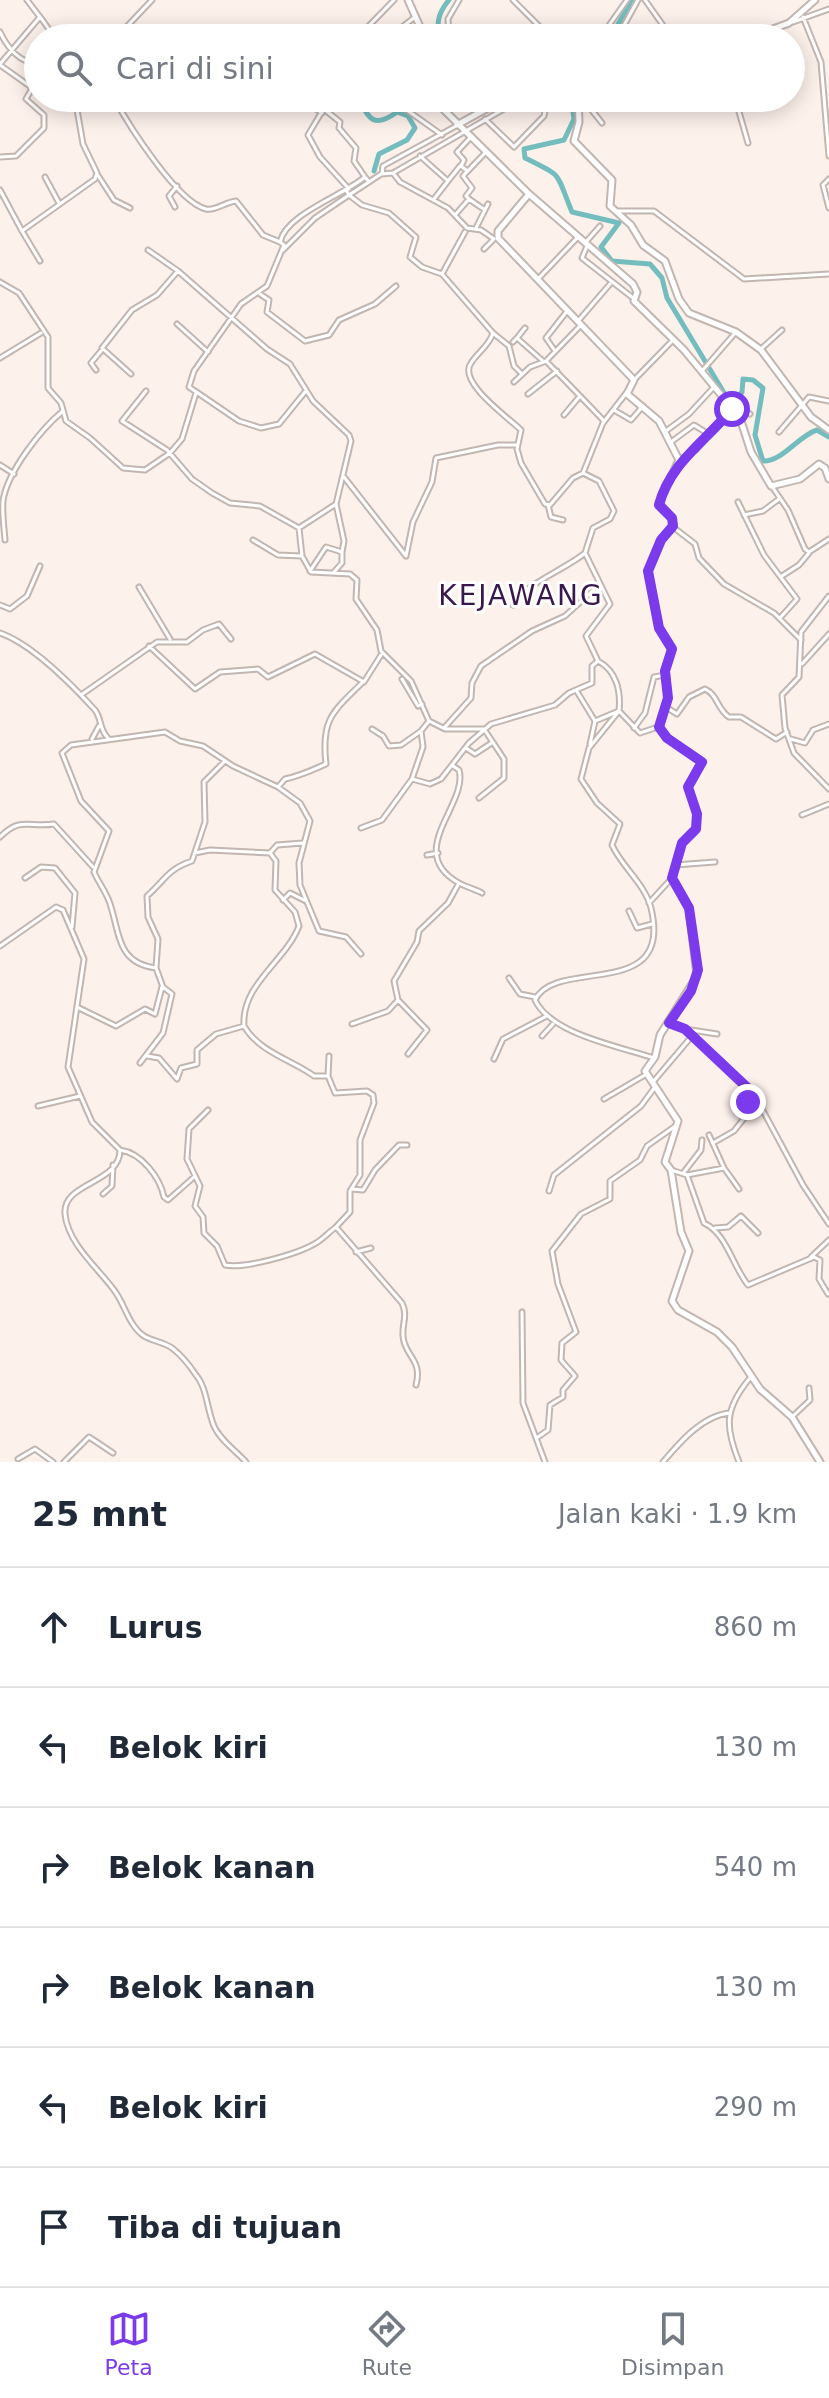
<!DOCTYPE html>
<html lang="id">
<meta charset="utf-8">
<style>
:root{--surface:#fff;--page:#f2f2f3;--text:#1f2937;--muted:#747a83;--line:#e0e1e3;--accent:#7c3aed}
body{margin:0;font-family:"DejaVu Sans",sans-serif;background:var(--page);color:var(--text)}
.stop{position:absolute;width:24px;height:24px;margin:-18px;border:6px solid #7c3aed;border-radius:50%;background:#fff}
.stop.end{background:#7c3aed;border-color:#fff;box-shadow:0 2px 8px #0008}
.list{margin:0;padding:0;list-style:none}
h2{display:flex;justify-content:space-between;align-items:center;height:104px;margin:0;padding:0 32px;font-size:34px}
h2 small{font-size:26px;font-weight:400;color:var(--muted)}
.list li{display:grid;grid-template-columns:52px 1fr auto;gap:24px;align-items:center;box-sizing:border-box;height:120px;padding:0 32px;border-top:2px solid var(--line)}
.list b{display:block;font-size:30px;white-space:nowrap}
.list em{font-size:26px;font-style:normal;color:var(--muted)}
.icon{flex:none;width:44px;height:44px;fill:none;stroke:currentColor;stroke-width:2;stroke-linecap:round;stroke-linejoin:round}
.map{position:relative;flex:none;width:829px;height:1462px;overflow:hidden}
.search{position:absolute;background:var(--surface);box-shadow:0 4px 20px #0003;left:24px;right:24px;top:24px;height:88px;display:flex;align-items:center;gap:20px;box-sizing:border-box;padding:0 28px;border-radius:44px;color:var(--muted);font-size:30px}
.sheet{height:824px;background:var(--surface)}
nav{display:flex;justify-content:space-around;align-items:center;box-sizing:border-box;height:112px;border-top:2px solid var(--line);background:var(--surface);font-size:22px;color:var(--muted)}
nav a{display:grid;justify-items:center;gap:4px}
nav .on{color:var(--accent)}
.map>svg:first-child{display:block}
.lines{fill:none;stroke-linecap:round;stroke-linejoin:round}
.river{stroke:#74bdbe;stroke-width:5}
.minor-casing{stroke:#c2b6b1;stroke-width:7}
.tertiary-casing{stroke:#c2b6b1;stroke-width:9}
.minor{stroke:#fff;stroke-width:3}
.tertiary{stroke:#fff;stroke-width:5}
.route{stroke:#7c3aed;stroke-width:10}
.labels{text-anchor:middle;stroke-width:6;stroke-linejoin:round;paint-order:stroke}
.quarter-label{font-size:28px;letter-spacing:2px;fill:#3a174d;stroke:#fff}
</style>
<div class="map">
<svg width="829" height="1462" viewBox="0 0 829 1462">
<rect width="100%" height="100%" fill="#fdf1eb"/>
<g class="lines">
<path class="river" d="M441,38c-6,-15 -2,-26 8,-38
M610,38l22,-38
M359,98c10,23 16,30 38,14l11,4 7,12 -8,12 -28,14 -5,17
M571,98l3,21 -10,21 -40,9 1,9c39,19 30,13 47,54l47,11 -18,24 11,14 38,3 12,14 5,20 59,98 9,4 7,-8 1,-13 10,1 10,8 -8,47 8,26c19,1 35,-25 54,-31l12,7"/>
<defs>
<path id="minor" d="M513,0l35,35 10,-6
M645,0l27,38
M803,17l18,45 8,94
M41,18l14,20
M793,22l36,-13
M0,32c7,15 20,32 38,31
M449,32l11,6
M72,38l8,-4 24,4
M116,38l36,-38
M357,38l37,-38
M388,38l27,-21
M449,38l-1,-19 11,-19
M492,38l11,-6 6,6
M518,38l7,-6
M545,38l3,-3 3,3
M600,38l27,-38
M617,38l21,-38
M0,64l40,-47 -13,-17
M0,65l31,22
M114,98c14,26 63,104 92,111 10,2 19,-7 30,-8l27,34 17,7c6,-28 64,-47 85,-65l4,5 12,-8 12,-1 130,-75
M330,98l-22,37 12,22 29,32
M390,98l52,37
M476,98l8,12
M582,98l20,25
M735,98l13,45
M365,101l4,-3
M306,102l16,11
M324,109l16,13 -1,6 17,20 -2,13 11,16
M485,119l29,28 30,-31 1,-5 -8,-13
M420,156l28,25 -14,18
M0,157l16,-1 28,-28v-13l-18,-16 12,-21
M466,170l-5,-4 3,-6 -7,-8 13,-14
M393,173l7,9 48,26 19,20 14,2 13,9
M97,174l17,26 16,8
M382,174l1,-8 73,-40
M45,177l14,26
M829,179l-6,6 6,23
M448,181l12,-15
M0,190l22,41 73,-52 2,-6 -14,-29 -8,-46
M346,190l3,5 20,-13
M469,199l16,11
M175,207l-6,-11 8,-10
M618,211h36l90,68 85,-5
M455,215l14,-16 -3,-3 6,-8 -9,-12 23,-24
M476,228l12,-24
M22,231l18,30
M280,242l4,3 -17,41 -26,18 -47,67 -5,16 50,34 22,7 18,-4 26,-32
M585,243l15,-17
M587,246l-5,12 51,40
M484,249l9,-9
M283,250l32,-32 34,-23 13,10 27,8 27,24 -6,20 12,10 20,7 23,-42
M442,274l51,59 16,13 5,20 8,8
M539,278l39,-41
M0,282l19,11 29,44v51l13,15 5,18 24,17 33,30 22,2 25,-17 12,-14 14,-46
M260,294l9,6 -2,12 38,29 24,-6 10,-15 36,-16 21,-18
M579,320l31,-36
M177,324l31,28
M493,333c-4,13 -15,19 -22,30 -14,19 38,55 50,67l-4,19 4,14 24,41 5,1 23,-27 10,-5 20,-50 24,-31
M517,338l8,-10
M513,342l4,-4 26,23
M761,349l21,-19
M555,351l-9,-13 22,-28
M0,358l41,-25
M547,362l33,34
M96,370l-5,-7 10,-12
M702,371l34,-39
M131,374l-29,-26 30,-38 25,-15 21,-24
M634,380l39,-40
M514,382l16,-15 16,-6 35,-36
M146,391l-24,30 45,29 25,29 20,14 18,10 30,3 39,22 37,-24 15,-63 -2,-6 -36,-34 -23,-37 -23,-15 -89,-78 -30,-21
M528,394l29,-23
M727,399l23,15
M614,410l17,10 12,-14
M564,415l16,-19 24,25
M666,431l23,-17 24,-26
M779,432l30,-35 20,4
M671,442l23,-17 16,10
M679,460l17,-10 36,-41
M0,465l14,9
M344,477l62,79
M773,488l15,22 17,39 4,3 20,-13
M738,502l26,53 33,44 -17,19
M548,505l3,12 12,3
M744,515l19,-4 16,-12
M673,527l22,17 4,14 25,26 50,29 27,27
M299,528l3,28 9,16 39,2 7,6 -1,19 21,31 4,21 30,30 18,40 16,8h39l20,30v19l-25,20
M5,540c-1,-13 -3,-26 -2,-39 4,-29 38,-72 60,-90
M253,540l25,15 24,1
M406,556l7,-34 19,-40 4,-24 62,-13h19
M310,571l16,-24 16,5 2,-11 -8,-37
M334,572l8,-9v-11
M782,576l17,-11 10,-12
M139,587l31,52
M829,596l-28,36 -2,45 -17,18 3,33 9,25 35,36
M0,605l10,4 17,-13 13,-30
M513,605c8,-19 53,-36 72,-52
M0,633c32,11 73,53 95,77 7,9 4,20 13,28
M149,646l46,43 25,-17 38,-3 10,8 47,-23 49,28 17,-27
M598,661c19,10 23,31 21,50l-30,37 -8,31 16,24 23,21 -8,21c10,22 33,39 39,63 23,95 -95,48 -116,92 16,34 83,46 119,58
M802,664l27,-30
M402,679l16,27 4,-2
M576,690l19,31
M81,695l76,-53h30l16,-12 16,-6 12,15
M666,707l11,7 12,-17 16,-8c13,6 12,20 24,28h12l35,22 11,-7
M429,721l-8,10 2,16 -11,32 18,5 11,-5 28,-36 22,-19 64,-19 14,-12 23,-10v-17l6,-5 -12,-25 24,-32 -25,-51 8,-25 17,-9 4,-8 -15,-30 -16,-8
M445,727l26,-29 1,-15 9,-17 51,-35 33,-15 34,-31
M634,728l11,-15 9,-36 11,-2
M372,729l11,7 6,10 12,-1 20,-14
M92,739l7,-13
M791,739l14,4 8,-13 16,-6
M590,744l5,-23 24,-10 21,22 18,-6
M466,748l9,6 18,-12
M453,766l6,4c10,34 -56,82 0,113 7,4 16,6 23,10
M278,787l7,-8c15,-3 27,-9 41,-15 -5,-43 5,-51 36,-81
M802,815l27,-11
M361,828l21,-8 30,-41
M0,837c21,-21 29,-9 54,-13l39,43
M303,843l-26,2 -7,8 6,8 -1,29 20,22 4,14c-13,35 -58,58 -55,100 15,26 48,34 70,50h14l7,17 32,-2 6,4 1,8 -14,37v35l-10,16v21l-14,15 66,76c6,13 0,20 1,33 1,20 20,23 13,49
M195,853l15,-3 60,3
M427,855l11,-2
M675,865l40,-3
M25,878l16,-11 14,1 20,25 -3,34
M283,900l7,-7 16,8
M649,903l22,-24
M629,911l8,17 15,-4
M0,946l56,-39 7,3 21,49 -16,108 24,55 28,28c0,34 -58,32 -55,64 3,30 33,54 49,76 11,14 14,35 30,46 8,5 20,6 28,12 8,6 18,18 24,27 11,13 11,35 18,51 6,14 22,25 32,36
M156,968c-38,-5 -36,-32 -45,-61 -3,-13 -12,-23 -17,-35l15,-41 -28,-30 -19,-48 9,-8 94,-13 15,9 23,5 30,20 45,21 22,16 10,18 -11,42 1,22 19,46 27,6 15,17
M509,978l11,16 15,3
M79,1008l37,18 29,-17 10,5 7,-27
M669,1023l16,6 69,65 49,91 26,39
M352,1024l36,-13 10,-11
M685,1029l32,5
M542,1036l11,-12
M408,1054l19,-24 -29,-30 -4,-19 23,-39 2,-11 29,-28 11,-20
M147,1056l12,2 18,21 4,-11 16,-4v-14l19,-16 28,-8
M494,1059l9,-20 42,-22
M140,1063l23,-30 9,-39 -9,-7 -7,-19 2,-29 -10,-22 -1,-21c18,-16 21,-27 45,-35l13,-39 -1,-40 21,-21
M328,1076l1,-20
M653,1082l39,-46
M604,1099l41,-24
M38,1106l42,-10
M208,1110l-19,19 -2,30 13,27 -5,20 8,11 1,16 13,13 8,19c20,4 73,-11 91,-22 7,-4 13,-11 20,-16
M709,1135l15,33
M713,1143l21,-12 15,-19 -1,-12 6,-6
M120,1150c22,3 40,28 44,47l4,3 26,-23
M671,1170l16,5 17,48c23,11 28,42 44,62l66,-28 6,3 -1,19 9,15
M684,1172l17,-22 1,-10
M687,1175l37,-7 15,21
M352,1189l11,1 12,-20 24,-25h8
M549,1191l5,-16 87,-69 14,-19
M103,1194l9,-8 1,-21
M715,1228l13,-1 13,-11 17,17
M356,1252l15,-4
M811,1257l18,-17
M522,1312l1,91 22,59
M792,1417l18,-17 -1,-12
M538,1437l10,-7 2,-25 13,-8v-7l12,-14 -14,-16 1,-17 14,-11 -18,-48 -6,-33 29,-37 29,-15v-18l30,-21 7,-14 27,-19
M18,1459l17,-10 18,13
M64,1462l25,-25 24,16
M663,1462c17,-20 40,-47 67,-49
M739,1462c-14,-35 -15,-53 11,-84"/>
<path id="tertiary" d="M408,0l17,38
M749,38l40,-15 26,-23
M432,98l97,96 104,90 4,8 -3,9 50,49 56,68 11,34 20,34 29,-7 19,-15 6,4 4,11
M578,98l1,24 -5,19 38,39 -2,26 21,19 12,20 22,16 14,38 10,14 47,19 25,18 50,67 18,13
M457,125l49,-27
M529,194l-31,37v7l136,142 -7,14 32,27 20,39 -20,43 13,15 1,8 -12,14 -13,31 11,57 13,21 -7,22 3,27 -9,29 8,11 35,24 -14,25 9,27 -1,15 -14,14 -10,35 17,30 8,68 -37,59 -5,22 -10,14 33,50 -13,41 6,8 10,62 8,19 -17,50 6,9 39,22 15,15 28,42 32,28 28,45"/>
</defs>
<use href="#minor" class="minor-casing"/>
<use href="#tertiary" class="tertiary-casing"/>
<use href="#minor" class="minor"/>
<use href="#tertiary" class="tertiary"/>
</g>
<g class="lines">
<path class="route" d="M732,409c-27,33 -62,54 -73,96l13,13 1,8 -12,14 -13,31 11,57 13,21 -7,22 3,27 -9,29 8,11 35,24 -14,25 9,27 -1,15 -14,14 -10,35 17,30 9,62 -7,21 -22,32 16,6 69,65 -6,8"/>
</g>
<g class="labels">
<g class="quarter-label">
<text x="521" y="605">KEJAWANG</text>
</g>
</g>
</svg>
<div class="stop" style="left:732px;top:409px"></div>
<div class="stop end" style="left:748px;top:1102px"></div>
<div class="search"><svg class="icon" aria-label="search" viewBox="0 0 24 24"><circle cx="10" cy="10" r="6"/><path d="M15 15l6 6"/></svg>Cari di sini</div>
</div>
<section class="sheet">
<h2>25 mnt<small>Jalan kaki · 1.9 km</small></h2>
<ul class="list">
<li><svg class="icon" aria-label="ahead" viewBox="0 0 24 24"><path d="M12 20V5M6 11l6-6 6 6"/></svg><div><b>Lurus</b></div><em>860 m</em></li>
<li><svg class="icon" aria-label="left" viewBox="0 0 24 24"><path d="M17 20v-9H6M10 6l-5 5 5 5"/></svg><div><b>Belok kiri</b></div><em>130 m</em></li>
<li><svg class="icon" aria-label="right" viewBox="0 0 24 24"><path d="M7 20v-9h11M14 6l5 5-5 5"/></svg><div><b>Belok kanan</b></div><em>540 m</em></li>
<li><svg class="icon" aria-label="right" viewBox="0 0 24 24"><path d="M7 20v-9h11M14 6l5 5-5 5"/></svg><div><b>Belok kanan</b></div><em>130 m</em></li>
<li><svg class="icon" aria-label="left" viewBox="0 0 24 24"><path d="M17 20v-9H6M10 6l-5 5 5 5"/></svg><div><b>Belok kiri</b></div><em>290 m</em></li>
<li><svg class="icon" aria-label="arrive" viewBox="0 0 24 24"><path d="M6 21V4h12l-3 4 3 4H6"/></svg><div><b>Tiba di tujuan</b></div></li>
</ul>
</section>
<nav>
<a class="on"><svg class="icon" aria-label="map" viewBox="0 0 24 24"><path d="M3 6l6-2 6 2 6-2v14l-6 2-6-2-6 2zM9 4v14M15 6v14"/></svg>Peta</a>
<a><svg class="icon" aria-label="directions" viewBox="0 0 24 24"><path d="M12 3l9 9-9 9-9-9zM9 14v-3h6M13 9l2 2-2 2"/></svg>Rute</a>
<a><svg class="icon" aria-label="saved" viewBox="0 0 24 24"><path d="M7 4h10v16l-5-4-5 4z"/></svg>Disimpan</a>
</nav>
